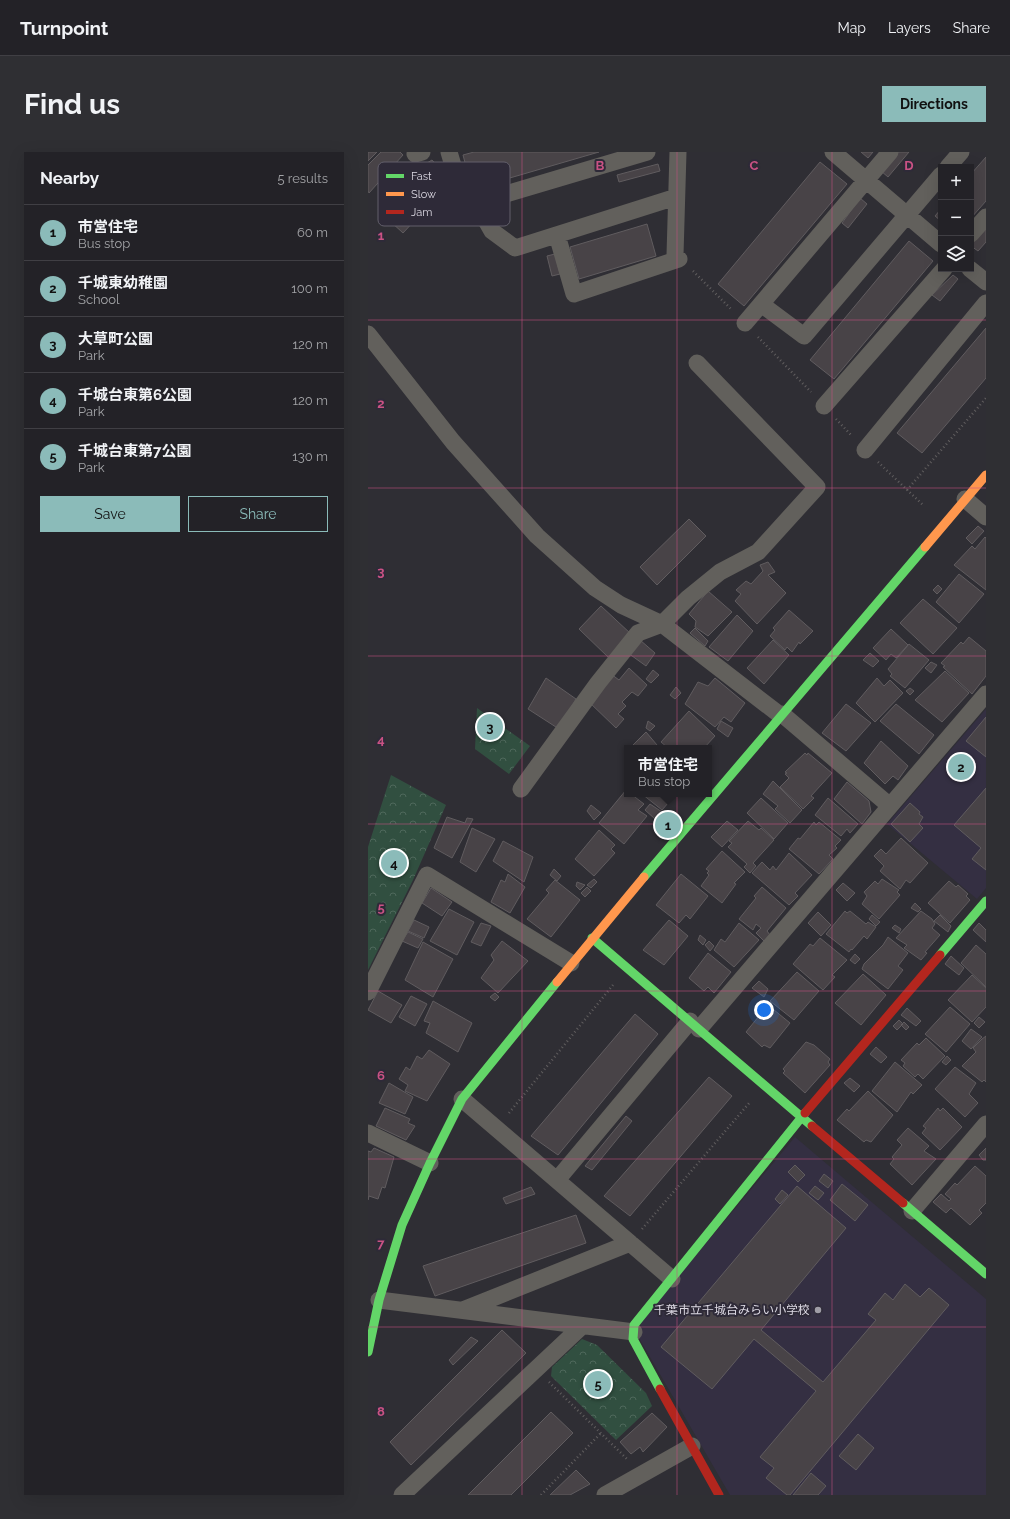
<!DOCTYPE html>
<meta charset="utf-8">
<style>
:root{--surface:#232227;--page:#2f2f33;--text:#f1f3f6;--muted:#a3a4a7;--line:#403f44;--accent:#8bbbb9}
body{margin:0;font-family:Raleway,"Noto Sans JP",sans-serif;background:var(--page);color:var(--text)}
.controls{position:absolute;right:12px;top:12px;display:grid;overflow:hidden;border-radius:0px;box-shadow:0 4px 16px #0002}
.controls button{width:36px;height:36px;display:grid;place-items:center;padding:0;border:0;border-bottom:1px solid var(--line);background:var(--surface);color:var(--text);font:20px sans-serif}
.you{position:absolute;left:396px;top:858px;width:14px;height:14px;margin:-10px;border:3px solid #fff;border-radius:50%;background:#1a73e8;box-shadow:0 0 0 6px #1a73e833}
.badge{display:grid;place-items:center;width:26px;height:26px;border-radius:50%;background:var(--accent);color:#111;font-size:13px;font-weight:700}
.pin{position:absolute;translate:-50% -50%;border:2px solid #fff;box-shadow:0 1px 4px #0006}
.popup{position:absolute;left:256px;top:593px;width:88px;height:52px;box-sizing:border-box;display:grid;place-content:center;border-radius:0px;background:var(--surface);filter:drop-shadow(0 1px 3px #0005);font-size:13px;white-space:nowrap;color:var(--muted)}
.popup b{font-size:15px;color:var(--text)}
.popup::after{content:'';position:absolute;left:50%;top:100%;margin-left:-8px;border:8px solid transparent;border-top-color:var(--surface)}
.list{margin:0;padding:0;list-style:none}
h2{display:flex;justify-content:space-between;align-items:center;height:52px;margin:0;padding:0 16px;font-size:17px}
h2 small{font-size:13px;font-weight:400;color:var(--muted)}
.list li{display:grid;grid-template-columns:26px 1fr auto;gap:12px;align-items:center;box-sizing:border-box;height:56px;padding:0 16px;border-top:1px solid var(--line)}
.list b{display:block;font-size:15px;white-space:nowrap}
.list p{margin:0;font-size:13px;white-space:nowrap;color:var(--muted)}
.list em{font-size:13px;font-style:normal;color:var(--muted)}
.actions{display:flex;gap:8px;padding:12px 16px}
.actions a{flex:1;padding:9px 0;border:1px solid var(--accent);border-radius:0px;text-align:center;font-size:14px;color:var(--accent)}
.actions .main{background:var(--accent);color:#111}
.icon{flex:none;width:22px;height:22px;fill:none;stroke:currentColor;stroke-width:2;stroke-linecap:round;stroke-linejoin:round}
.map{position:relative;flex:none;width:618px;height:1343px;overflow:hidden;border-radius:0px}
header{display:flex;align-items:center;gap:24px;box-sizing:border-box;height:56px;padding:0 20px;background:var(--surface);border-bottom:1px solid var(--line)}
header strong{font-size:19px}
nav{display:flex;gap:22px;margin-inline-start:auto;font-size:14px}
.intro{display:flex;align-items:center;justify-content:space-between;box-sizing:border-box;height:96px;padding:0 24px}
h1{margin:0;font-size:28px}
.button{padding:10px 18px;border-radius:0px;background:var(--accent);color:#111;font-size:14px;font-weight:700}
main{display:flex;gap:24px;padding:0 24px}
aside{flex:1;background:var(--surface);border-radius:0px;box-shadow:0 4px 16px #0002}
.map>svg:first-child{display:block}
.built{fill:#342f42}
.park{fill:url(#park-crowns)}
.building{fill:#484347;stroke:#605c5f}
.lines{fill:none;stroke-linecap:round;stroke-linejoin:round}
.path{stroke:#615e5f;stroke-width:2.5;stroke-dasharray:1 3;stroke-linecap:butt}
.street{stroke:#62605c;stroke-width:17}
.fast{stroke:#63d668;stroke-width:9}
.slow{stroke:#ff974d;stroke-width:9}
.jam{stroke:#b3261e;stroke-width:9}
.grid{fill:none;stroke:#ca5284;stroke-width:1;stroke-opacity:0.55}
.poi-dot{fill:#9f9da6;stroke:#2e2a38;stroke-width:1.5}
.labels{text-anchor:middle;stroke-width:4;stroke-linejoin:round;paint-order:stroke}
.poi-label{font-size:12px;fill:#dcd9e3;stroke:#2e2a38;text-anchor:end}
.key{fill:#2e2a38;stroke:#625f6b;stroke-width:1}
.key-label{font-size:11px;fill:#dcd9e3}
.grid-label{font-size:13px;text-anchor:middle;font-weight:bold;fill:#ca5284;stroke:#2e2a38;stroke-width:4;stroke-linejoin:round;paint-order:stroke}
</style>
<header>
<strong>Turnpoint</strong>
<nav><a>Map</a><a>Layers</a><a>Share</a></nav>
</header>
<div class="intro"><h1>Find us</h1><a class="button">Directions</a></div>
<main>
<aside>
<h2>Nearby<small>5 results</small></h2>
<ul class="list">
<li><span class="badge">1</span><div><b>市営住宅</b><p>Bus stop</p></div><em>60 m</em></li>
<li><span class="badge">2</span><div><b>千城東幼稚園</b><p>School</p></div><em>100 m</em></li>
<li><span class="badge">3</span><div><b>大草町公園</b><p>Park</p></div><em>120 m</em></li>
<li><span class="badge">4</span><div><b>千城台東第6公園</b><p>Park</p></div><em>120 m</em></li>
<li><span class="badge">5</span><div><b>千城台東第7公園</b><p>Park</p></div><em>130 m</em></li>
</ul>
<div class="actions"><a class="main">Save</a><a>Share</a></div>
</aside>
<div class="map">
<svg width="618" height="1343" viewBox="0 0 618 1343">
<defs>
<pattern id="park-crowns" width="20" height="18" patternUnits="userSpaceOnUse"><rect width="20" height="18" fill="#314f40"/><path d="M2 6a3 3 0 1 1 6 0M12 15a3 3 0 1 1 6 0" fill="none" stroke="#4e685b"/></pattern>
</defs>
<rect width="100%" height="100%" fill="#2f2e34"/>
<path class="built" d="M618,557v179l-9,11 -90,-75z
M427,985l191,162v196h-256l-91,-157 2,-17z"/>
<path class="park" d="M109,556l53,38 -21,28 -34,-25z
M23,623l55,30 -33,75 -45,90v-123z
M214,1187l15,6 49,48 6,13 -36,34 -65,-64 1,-9z"/>
<path class="building" d="M0,0h9l-9,9z
M13,0h19l3,3 -34,38 -1,-2v-26z
M106,0h125l-127,37 -9,-34z
M493,0h12l-5,6z
M530,0h11l-21,25 -7,-6z
M618,5v44l-15,17v-44z
M64,8l14,16 -7,4 -17,-14z
M452,10l27,22 -103,122 -26,-22z
M290,12l2,7 -41,11 -2,-7z
M48,16l26,23 -39,42 -25,-23z
M492,46l7,6 -19,24 -6,-5z
M573,57v12l-6,-5z
M279,72l9,32 -77,23 -9,-32z
M618,74v16l-8,9 -7,-5v-3z
M541,89l24,20 -99,118 -24,-19z
M187,102l5,20 -8,2 -5,-20z
M585,123l5,4 -18,22 -8,-6z
M618,176v50l-64,75 -25,-20z
M321,367l17,17 -49,49 -17,-18z
M610,374l6,5 -12,13 -6,-6z
M617,385l1,1v52l-32,-25 18,-19 3,3z
M400,410l7,10 -7,3 18,18 -29,31 -22,-23 6,-7 -5,-4 10,-9 5,3 12,-13 -3,-6z
M591,422l25,20 -25,29 -23,-21z
M570,433l4,4 -5,5 -4,-4z
M340,439l24,21 -24,24 -13,-9 1,-6 -7,-7z
M555,447l34,29 -24,26 -33,-31z
M233,454l30,28 -22,24 -30,-29z
M421,458l24,21 -13,13 -1,-2 -7,10 -5,-5 -2,3 -15,-14 5,-6 -2,-2z
M369,463l16,16 -25,30 -19,-14z
M327,476l13,13 -3,5 -15,-13z
M523,477l17,16 -12,13 -5,-4 -5,6 -13,-12z
M601,485l17,14v25l-14,18 -29,-27 2,-1 -4,-3 20,-21 2,2z
M272,488l15,13 -9,13 -18,-13z
M405,488l16,15 -25,29 -17,-16z
M541,492l20,16 -24,28 -15,-12 2,-2 -4,-5z
M502,501l9,8 -6,6 -10,-7z
M563,510l6,3 -6,8 -6,-5z
M261,516l18,17 -9,11 -6,-4 -10,10 4,4 -8,8 6,5 -8,9 -28,-27 23,-27 8,6z
M285,518l6,5 -8,8 -5,-4z
M577,519l24,22 -27,29 -27,-22z
M178,526l30,21 -17,30 -31,-20z
M347,526l30,25 -14,19 -7,-5 -9,10 -30,-23 13,-22 10,4z
M509,526l7,8 6,-6 13,13 -28,29 -19,-19z
M308,535l5,6 -6,6 -5,-4z
M542,536l4,3 -4,4 -4,-4z
M478,552l25,19 -25,28 -24,-18z
M528,552l38,31 -15,19 -39,-33z
M321,559l26,25 -11,12h-36l-7,-6z
M618,565v40l-20,-16z
M280,569l7,5 -5,5 -4,-3z
M353,569l12,7 -5,9 -11,-8z
M278,580l11,13 -2,3h-23l-1,-1z
M513,589l27,25 -10,14 -5,-4 -8,8 -21,-21z
M437,601l2,2 1,-2 24,20 -21,23 3,2 -11,11 -23,-22 9,-9 -4,-4 2,-1 -2,-1z
M405,629l29,29 -12,13 -15,-14 3,-3 -15,-12z
M479,630l22,19 2,11 -9,12 -28,-25z
M618,636v82l-14,-11 9,-11 -27,-23z
M258,638l1,4h4l13,10 -6,6 9,6 -23,28 -25,-21z
M274,642h34l-14,16z
M393,646l27,25 -14,16 -27,-26z
M460,646l30,26 -8,9 -3,-4 -6,7 -26,-21z
M542,651l10,9 -1,2 4,3 -4,7 4,4 -13,14 -19,-18z
M282,652l12,8 -7,7 -10,-9z
M223,653l10,8 -7,7 -7,-9z
M79,665l18,6 2,-5 6,1 -21,39 -18,-10z
M359,669l11,9 -16,17 -11,-10z
M380,669l11,9 2,-2 13,12 -21,23 3,3 -6,7 -6,-6 3,-3 -19,-17 4,-4 -3,-2z
M446,670l2,3 3,-3 22,18 -6,6 2,2 -8,7 4,4 -14,15 -30,-25 9,-11 2,1z
M104,676l23,11 -19,33 -16,-10z
M231,678l16,15 -4,4 4,4 -21,23 -19,-17z
M533,686l27,25 -18,20 -4,-3 -6,9 -20,-18 4,-5 -10,-10 7,-7 5,5z
M135,689l30,16 -9,25 -31,-21z
M354,699l23,21 -11,11 2,1 -14,19 -21,-17 8,-11 -2,-2 2,-2 -3,-2z
M421,701l23,22 -17,18 3,3 -9,9 -37,-32 10,-11 8,8 3,-4 3,4z
M186,717l7,7 -4,5 -7,-6z
M140,722l17,13 -15,26 -19,-11 10,-22 4,2z
M313,722l27,22 -18,23 -4,-4 -7,8 -23,-18z
M226,727l3,3 -6,6 -4,-3z
M514,727l17,11 -2,2 3,3 -21,24 -17,-15 5,-8 -3,-4 11,-11 3,3z
M187,728l25,20 -29,37 -24,-18 22,-26 -3,-3z
M581,729l7,6 2,-2 10,9 -2,2 4,4 -20,23 -22,-20z
M209,730l8,3 -5,5 -4,-4z
M475,731l12,10 -8,8 -11,-11z
M219,735l4,4 -6,6 -4,-4z
M394,735l24,21 -19,23 3,4 -6,6 -8,-8 5,-5 -5,-4 -3,6 -14,-11 17,-21 -2,-2z
M63,736l21,14 -10,14 -20,-13z
M547,751l6,6 -3,3 -7,-4z
M81,757l25,13 -17,33 -27,-14z
M477,759l2,2 3,-2 16,13 2,-2 8,5 -9,12 -3,-3 -12,14 -1,-1 -2,3 -23,-18z
M553,759l11,8 3,5 -3,4 8,7 -15,17 2,1 -6,7 -17,-12 3,-3 -11,-7z
M450,760l13,13 -10,11 -13,-13z
M504,763l8,7 -4,4 -7,-7z
M572,763l11,11 -3,6 -14,-11z
M46,768l15,7 -5,11 -16,-7z
M301,768l19,16 -24,29 -21,-15z
M113,771l10,3 -10,20 -10,-4z
M371,771l20,17 -25,27 -20,-17 7,-11 4,3z
M611,771l7,7v12l-13,-12z
M527,773l6,4 -2,4 -7,-5z
M40,780l15,7 -5,9 -16,-7z
M332,783l6,5 -3,5 -5,-5z
M520,785l20,16 -10,13 5,4 -15,19 -26,-20 2,-5 19,-19z
M452,786l27,22 -15,15 3,2 -12,13 -30,-26 17,-20 3,2z
M134,789l26,20 -30,32 -17,-15 13,-18 -3,-5z
M341,789l5,5 -4,5 -5,-6z
M55,790l30,17 -20,38 -28,-17z
M608,793l10,9v33l-25,-24z
M340,801l23,19 -17,21 -6,-6 -4,4 -15,-13z
M487,802l5,5 -5,5 -5,-4z
M583,804l13,12 -5,7 -14,-11z
M429,820l22,19 -25,29 -24,-19z
M495,822l23,21 -25,30 -26,-22z
M604,823l14,13v19l-14,15 -24,-22z
M391,829l9,8 -4,8 -12,-9z
M10,839l24,14 -11,18 -23,-13z
M127,841l4,4 -4,4 -5,-4z
M43,844l16,8 -12,22 -16,-9z
M65,849l39,22 -14,29 -32,-19 4,-10 -6,-2z
M400,853l22,18 -20,25 -6,-3 -2,2 -16,-15z
M582,855l20,17 -24,28 -21,-18z
M539,856l14,13 -5,5 -15,-11z
M267,862l23,20 -100,121 -27,-19z
M611,865l6,5 -6,6 -5,-5z
M531,868l4,4 -6,6 -4,-4z
M536,870l5,5 -3,3 -5,-5z
M603,877l11,8 -11,12 -9,-8z
M618,884v46l-2,-2 -2,2 -20,-16 14,-14 -3,-4 9,-9z
M558,886l19,18 -22,23 -5,-5 -3,3 -12,-11 2,-3 -4,-3 16,-17 2,2z
M438,890l8,3 16,14 -2,3 2,3 -25,28 -22,-20 2,-2 -2,-2z
M508,895l11,10 -6,6 -11,-9z
M61,898l21,14 -23,37 -22,-10 3,-6 -9,-6 7,-12 4,3 7,-14 5,3z
M579,904l4,4 -5,5 -4,-3z
M527,910l27,23 -9,9 -2,-2 -14,20 -25,-21z
M587,915l21,16 -7,11 9,9 -13,14 -30,-28z
M341,925l23,19 -102,120 -26,-20z
M482,926l10,8 -6,6 -10,-9z
M21,931l24,14 -8,17 -26,-11z
M500,939l25,24 -22,27 -5,-2 -2,2 -27,-22 10,-11 2,2z
M17,956l25,11 -2,4 7,3 -9,14 -30,-14z
M570,956l2,3 3,-3 19,19 -22,23 -18,-17 4,-5 -3,-2z
M258,964l6,5 -40,49 -7,-4z
M540,976l21,18 -5,5 12,8 -24,26 -22,-21 4,-5 -2,-2 10,-12 -5,-5z
M6,996l20,9 -9,31 -3,-1 -4,12 -9,-3 -1,4v-49l3,1z
M618,996v12h-3l-4,-5z
M427,1013l10,10 -7,7 -10,-10z
M607,1014l11,10v27l-7,7 3,3 -12,12 -19,-17 -5,5 -13,-11 8,-8 8,7 2,-2 -6,-5 10,-11 2,2z
M456,1022l9,7 -5,7 -9,-7z
M474,1032l26,21 -13,16 -25,-21z
M429,1034l49,42 -85,102 62,52 53,-62 -8,-6 17,-21 8,7 12,-16 15,13 9,-9 20,17 -159,190h-3l-21,-17 8,-10 -14,-11 56,-66 -62,-52 -42,50 -51,-42z
M447,1034l9,7 -6,7 -9,-7z
M163,1035l4,7 -29,10 -3,-6z
M414,1038l6,5 -8,9 -5,-5z
M208,1063l10,28 -151,53 -12,-30z
M134,1178l24,23 -115,112 -21,-23z
M103,1185l7,4 -25,24 -4,-5z
M183,1260l22,21 -62,62h-43z
M284,1261l15,14 -24,25 -3,-5 -9,7 -11,-12z
M490,1282l16,14 -18,22 -17,-14z
M208,1318l14,14 -20,11h-20z
M443,1321l15,13 -8,9h-25z"/>
<g class="lines">
<path class="path" d="M325,119l39,39
M390,185l53,55
M468,267l16,17
M510,310l46,44
M539,338l79,-92
M141,961l104,-128
M274,1077l108,-127
M181,1230l79,78
M173,1343l60,-62"/>
<path class="street" d="M81,0l11,37 16,14 16,28 23,17 161,-51
M465,0l108,92
M47,2l7,-2
M580,15l13,-15
M108,51l171,-51
M603,82l15,-17
M189,83l17,59 105,-35
M307,103l3,-103
M602,117l16,13
M393,152l43,32 137,-161
M377,171l145,-171
M0,182l85,108 84,94 58,52 26,17 41,19 118,91
M456,254l120,-137
M497,298l121,-147
M597,347l21,18
M414,562l108,92
M153,637l77,-106 40,-50 24,-9 26,-26 32,-26 38,-20 59,-65 -120,-124
M0,840l59,-117 144,88
M331,877l287,-335
M94,947l210,180
M0,981l62,30
M189,1028l133,-159
M544,1059l74,-87
M11,1148l255,32
M95,1158l167,-67
M34,1343l180,-169
M237,1343l87,-49"/>
<path class="fast" d="M276,725l281,-330
M224,786l220,188
M572,803l46,-54
M535,1051l83,71
M0,1200l11,-52 23,-75 28,-62 32,-64 95,-117
M292,1237l-27,-50 1,-14 171,-212"/>
<path class="slow" d="M557,395l61,-72
M189,830l87,-105"/>
<path class="jam" d="M437,961l135,-158
M444,974l91,77
M292,1237l59,106"/>
</g>
<path class="grid" d="M154,0v1343M309,0v1343M464,0v1343M0,168h618M0,336h618M0,504h618M0,672h618M0,839h618M0,1007h618M0,1175h618"/>
<circle class="poi-dot" cx="450" cy="1158" r="4"/>
<g class="labels">
<g class="poi-label">
<text x="442" y="1162">千葉市立千城台みらい小学校</text>
</g>
</g>
<rect x="10" y="10" width="132" height="64" rx="6" class="key"/>
<rect x="18" y="22" width="18" height="4" fill="#63d668"/>
<rect x="18" y="40" width="18" height="4" fill="#ff974d"/>
<rect x="18" y="58" width="18" height="4" fill="#b3261e"/>
<g class="key-label">
<text x="43" y="28">Fast</text>
<text x="43" y="46">Slow</text>
<text x="43" y="64">Jam</text>
</g>
<g class="grid-label">
<text x="232" y="18">B</text>
<text x="386" y="18">C</text>
<text x="541" y="18">D</text>
<text x="13" y="88">1</text>
<text x="13" y="256">2</text>
<text x="13" y="424">3</text>
<text x="13" y="592">4</text>
<text x="13" y="760">5</text>
<text x="13" y="928">6</text>
<text x="13" y="1096">7</text>
<text x="13" y="1264">8</text>
</g>
</svg>
<div class="controls">
<button>+</button>
<button>−</button>
<button><svg class="icon" aria-label="layers" viewBox="0 0 24 24"><path d="M12 4l9 5-9 5-9-5zM3 14l9 5 9-5"/></svg></button>
</div>
<div class="you"></div>
<div class="pin badge" style="left:300px;top:673px">1</div>
<div class="popup"><b>市営住宅</b>Bus stop</div>
<div class="pin badge" style="left:593px;top:615px">2</div>
<div class="pin badge" style="left:122px;top:575px">3</div>
<div class="pin badge" style="left:26px;top:711px">4</div>
<div class="pin badge" style="left:230px;top:1232px">5</div>
</div>
</main>
